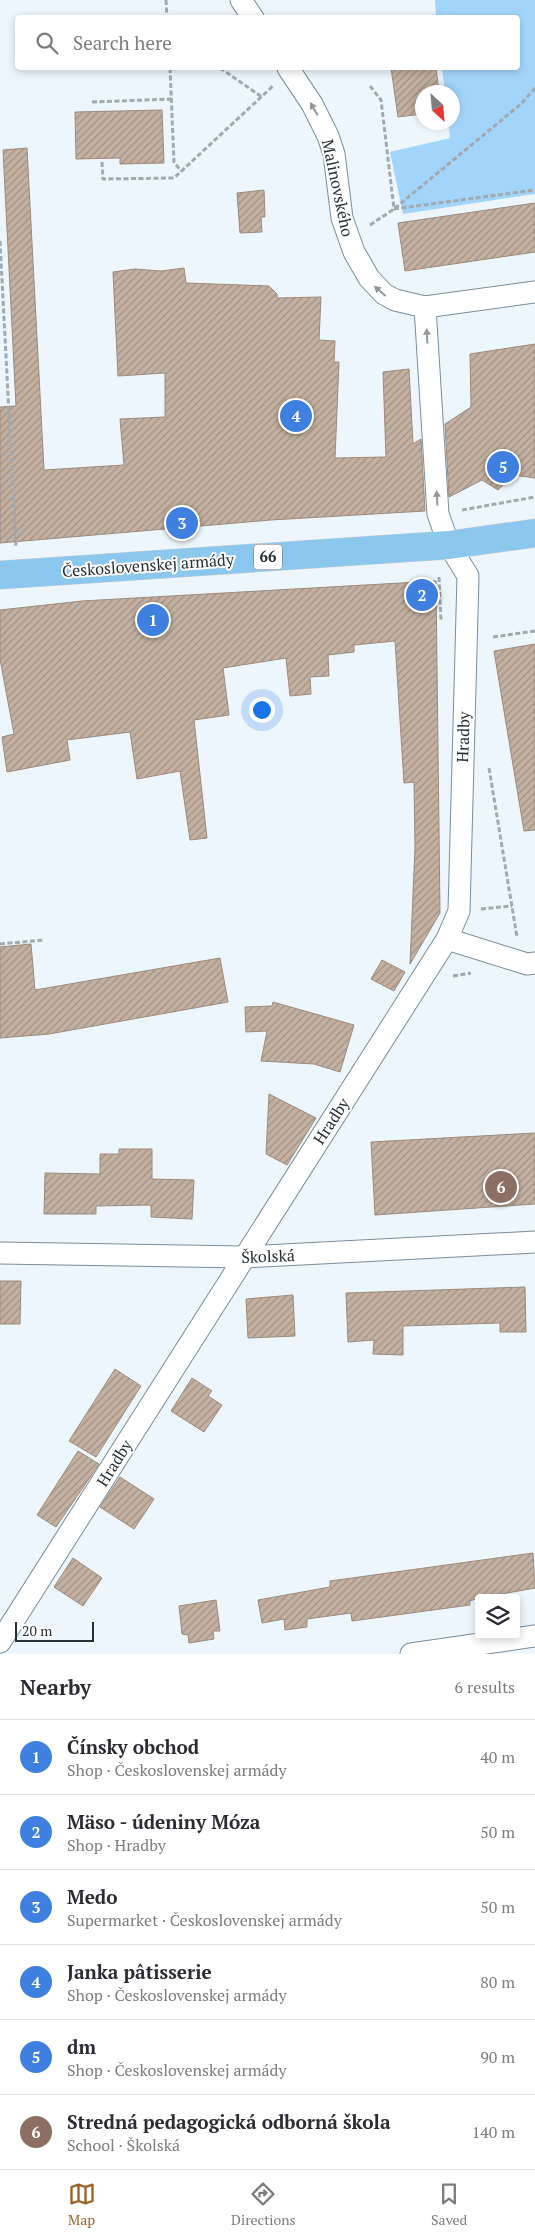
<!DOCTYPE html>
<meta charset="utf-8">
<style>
:root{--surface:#fff;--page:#f7f7f7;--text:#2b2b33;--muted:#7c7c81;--line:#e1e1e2;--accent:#9d6123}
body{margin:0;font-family:"PT Serif",serif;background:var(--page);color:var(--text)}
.controls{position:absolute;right:15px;bottom:15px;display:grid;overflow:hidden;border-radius:5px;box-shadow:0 2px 8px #0003}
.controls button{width:45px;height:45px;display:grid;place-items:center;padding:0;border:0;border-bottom:1px solid var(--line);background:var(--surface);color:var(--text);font:25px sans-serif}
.compass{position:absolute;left:415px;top:85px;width:45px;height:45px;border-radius:50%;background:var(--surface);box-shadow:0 2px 8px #0003;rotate:154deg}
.scale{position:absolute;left:15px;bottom:12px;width:79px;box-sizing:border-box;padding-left:5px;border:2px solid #272f35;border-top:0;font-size:14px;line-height:18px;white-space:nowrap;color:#272f35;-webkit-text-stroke:4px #fff;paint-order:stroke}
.you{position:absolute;left:261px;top:709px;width:18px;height:18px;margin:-12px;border:4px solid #fff;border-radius:50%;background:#1a73e8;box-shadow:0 0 0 8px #1a73e833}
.badge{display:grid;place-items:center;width:32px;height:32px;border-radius:50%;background:var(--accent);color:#fff;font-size:16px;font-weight:700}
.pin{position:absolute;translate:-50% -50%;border:2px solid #fff;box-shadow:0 1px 5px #0006}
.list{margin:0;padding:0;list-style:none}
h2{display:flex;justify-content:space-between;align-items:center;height:65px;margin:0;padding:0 20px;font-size:21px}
h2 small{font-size:16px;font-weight:400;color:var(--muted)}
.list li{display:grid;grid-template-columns:32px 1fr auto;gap:15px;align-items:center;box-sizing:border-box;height:75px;padding:0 20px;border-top:1px solid var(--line)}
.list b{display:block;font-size:19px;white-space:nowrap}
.list p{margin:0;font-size:16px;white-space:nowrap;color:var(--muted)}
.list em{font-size:16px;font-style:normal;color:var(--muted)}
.icon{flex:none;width:28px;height:28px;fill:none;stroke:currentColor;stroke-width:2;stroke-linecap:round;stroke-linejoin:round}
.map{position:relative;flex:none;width:535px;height:1654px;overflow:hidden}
.search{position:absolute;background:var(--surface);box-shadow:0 2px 8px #0003;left:15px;right:15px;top:15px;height:55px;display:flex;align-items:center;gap:12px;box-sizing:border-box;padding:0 18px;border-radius:5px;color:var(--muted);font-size:19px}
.sheet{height:515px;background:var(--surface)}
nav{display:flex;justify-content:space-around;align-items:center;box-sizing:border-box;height:70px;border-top:1px solid var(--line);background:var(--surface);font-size:14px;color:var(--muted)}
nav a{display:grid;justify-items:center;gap:2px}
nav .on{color:var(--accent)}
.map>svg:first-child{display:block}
.park{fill:#a3d5fb}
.building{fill:url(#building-hatch);stroke:#9c8a7a}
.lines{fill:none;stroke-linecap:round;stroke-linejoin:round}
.street-casing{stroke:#7a8d9b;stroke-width:23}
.primary-casing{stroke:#cfd1d3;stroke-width:29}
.path{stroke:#a0a9af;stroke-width:3;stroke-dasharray:5 2.5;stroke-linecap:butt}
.street{stroke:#fff;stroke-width:21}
.primary{stroke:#8cc7ee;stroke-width:28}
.oneway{fill:#93979a}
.labels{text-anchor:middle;stroke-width:4;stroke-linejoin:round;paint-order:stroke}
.shield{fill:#fff;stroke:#686d72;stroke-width:1}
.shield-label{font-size:15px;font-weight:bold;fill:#272f35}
.street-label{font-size:16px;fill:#272f35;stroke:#fff}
</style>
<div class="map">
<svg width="535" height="1654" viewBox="0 0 535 1654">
<defs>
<pattern id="building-hatch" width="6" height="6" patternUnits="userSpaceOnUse" patternTransform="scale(1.25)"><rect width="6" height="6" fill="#c4b1a1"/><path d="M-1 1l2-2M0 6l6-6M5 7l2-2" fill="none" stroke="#9f9084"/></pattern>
</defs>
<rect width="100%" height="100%" fill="#edf6fc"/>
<path class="park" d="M435,0h100v194l-132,20 -13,-62 60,-14 -2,-15 4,-1v-30h-7l-3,-24h76v-50l-82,-1z"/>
<path class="building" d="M391,68h45l3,24h-17v22l-24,3z
M162,110l2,53 -44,1v-6l-44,1 -1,-47z
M27,148l17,322 80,-5 -4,-46 45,-2v-44l-47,3 -5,-104 22,-3 26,2 23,-3 2,15 83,3 8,8v4l44,-1 -2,43 16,1 -1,21h5l-4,96 51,-1 -3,-85 26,-3 4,75 8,-5 4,72 -154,9 -271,23v-136l16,-1 -13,-256z
M264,190l1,27h-4l1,15 -22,1 -3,-40z
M535,203v49l-130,19 -7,-48z
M535,344v134l-22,-3 -15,15 -16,-10 -33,17 -4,-73 26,-17 -1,-53z
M436,581l4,332 -30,51 5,-117 -1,-65 -10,1 -9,-142 -41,4v7l-26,3 1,21 -19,1 1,17 -21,2 -4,-38 -63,10 6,47 -35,5 13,118 -17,2 -10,-69 -43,8 -7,-47 -63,8 3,20 -63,12 -5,-35 12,-3 -14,-75v-49l82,-9z
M535,644v186l-11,1 -30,-180z
M31,944l4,46 185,-32 8,44 -179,32 -49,4v-91z
M382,960l23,12 -11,19 -23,-12z
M273,1002l81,23 -14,47 -26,-8 -53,-3 6,-30 -21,1 -1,-25 27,-1z
M269,1094l47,24 -29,47 -21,-11z
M535,1133v71l-160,11 -4,-73z
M119,1149h33v30l42,1 -2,39 -41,-2v-12l-55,1v8h-52l1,-41 55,1v-20h19z
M0,1281h21l-1,43h-20z
M525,1287l1,45h-26v-9l-97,3v29l-30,-1 1,-14 -26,2 -2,-49z
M293,1295l2,41 -47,2 -2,-39z
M115,1369l26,17 -45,71 -27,-16z
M192,1378l20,13 -4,5 14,9 -18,27 -33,-21z
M78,1451l21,13 -43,63 -19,-12z
M120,1477l34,22 -20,30 -34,-22z
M533,1553l2,35 -56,10 -9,3v4l-118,16 -1,-8 -44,6v8l-22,3 -1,-11 -22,4 -4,-23 72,-13v-6z
M73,1558l29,20 -19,28 -29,-19z
M216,1600l4,31h-7l1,8 -25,4 -1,-8 -6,-1 -3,-28z"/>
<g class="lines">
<defs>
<path id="street" d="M241,0l12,18
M288,68l24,36 16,32 6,18 8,64 12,34 15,26 15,16 11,6 30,7 110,-15
M447,939l80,25 8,-1
M0,1253l244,4 291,-15
M0,1642l447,-703 12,-28 9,-335 -19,-31 -11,-31 -13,-207
M411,1654l124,-18"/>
<path id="primary" d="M0,575l449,-30 86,-12"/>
</defs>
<use href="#street" class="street-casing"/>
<use href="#primary" class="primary-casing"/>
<path class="path" d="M166,0l1,18
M170,68l4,94 7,9
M220,68l42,29
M370,86l11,14 13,109 141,-19
M92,102l80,-3
M102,162l1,17 71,-1 99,-92
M370,225l24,-16 127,-105 14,-16
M0,241l16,307
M462,510l73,-13
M439,577l2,44
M493,637l42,-6
M489,768l28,169
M481,909l31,-3
M0,944l44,-4
M453,976l18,-3"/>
<use href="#street" class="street"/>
<use href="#primary" class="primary"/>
</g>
<defs><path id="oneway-solid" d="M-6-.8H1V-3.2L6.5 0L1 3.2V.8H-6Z" transform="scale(1.25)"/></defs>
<g class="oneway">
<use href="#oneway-solid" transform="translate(314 109) rotate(-120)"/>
<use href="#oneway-solid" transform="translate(380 291) rotate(-139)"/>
<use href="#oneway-solid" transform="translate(427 336) rotate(-93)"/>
<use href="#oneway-solid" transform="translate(437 498) rotate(-93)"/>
</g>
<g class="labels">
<rect class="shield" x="254" y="544.5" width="28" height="25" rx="4"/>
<g class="shield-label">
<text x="268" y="562">66</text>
</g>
<g class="street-label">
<text transform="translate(338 188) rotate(78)" y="6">Malinovského</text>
<text transform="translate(148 565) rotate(-4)" y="6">Československej armády</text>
<text transform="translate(463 737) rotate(-88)" y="6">Hradby</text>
<text transform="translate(331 1121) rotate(-57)" y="6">Hradby</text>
<text transform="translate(268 1256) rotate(-2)" y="6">Školská</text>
<text transform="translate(114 1463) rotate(-58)" y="6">Hradby</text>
</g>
</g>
</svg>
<div class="controls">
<button><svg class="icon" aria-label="layers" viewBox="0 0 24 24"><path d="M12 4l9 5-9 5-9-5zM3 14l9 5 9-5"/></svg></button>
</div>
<svg class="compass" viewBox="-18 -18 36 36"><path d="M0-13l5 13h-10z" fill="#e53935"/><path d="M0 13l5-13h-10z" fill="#7c7c81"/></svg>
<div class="scale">20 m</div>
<div class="you"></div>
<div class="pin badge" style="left:153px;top:620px;background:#3f7fe0">1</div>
<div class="pin badge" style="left:422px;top:595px;background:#3f7fe0">2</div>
<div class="pin badge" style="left:182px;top:523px;background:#3f7fe0">3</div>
<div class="pin badge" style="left:296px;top:416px;background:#3f7fe0">4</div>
<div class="pin badge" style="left:503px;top:467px;background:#3f7fe0">5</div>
<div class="pin badge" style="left:501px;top:1187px;background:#8d6e63">6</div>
<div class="search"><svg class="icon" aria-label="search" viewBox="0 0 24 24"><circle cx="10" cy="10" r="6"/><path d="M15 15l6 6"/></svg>Search here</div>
</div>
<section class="sheet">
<h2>Nearby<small>6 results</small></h2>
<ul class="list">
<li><span class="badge" style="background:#3f7fe0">1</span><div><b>Čínsky obchod</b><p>Shop · Československej armády</p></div><em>40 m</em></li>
<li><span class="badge" style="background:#3f7fe0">2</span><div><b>Mäso - údeniny Móza</b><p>Shop · Hradby</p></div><em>50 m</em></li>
<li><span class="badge" style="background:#3f7fe0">3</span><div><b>Medo</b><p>Supermarket · Československej armády</p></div><em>50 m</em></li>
<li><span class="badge" style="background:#3f7fe0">4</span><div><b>Janka pâtisserie</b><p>Shop · Československej armády</p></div><em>80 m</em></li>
<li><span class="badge" style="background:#3f7fe0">5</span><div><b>dm</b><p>Shop · Československej armády</p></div><em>90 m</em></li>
<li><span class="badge" style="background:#8d6e63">6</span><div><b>Stredná pedagogická odborná škola</b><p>School · Školská</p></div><em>140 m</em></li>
</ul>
</section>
<nav>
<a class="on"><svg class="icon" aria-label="map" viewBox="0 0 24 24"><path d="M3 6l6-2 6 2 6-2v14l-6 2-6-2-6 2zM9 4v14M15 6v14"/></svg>Map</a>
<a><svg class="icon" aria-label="directions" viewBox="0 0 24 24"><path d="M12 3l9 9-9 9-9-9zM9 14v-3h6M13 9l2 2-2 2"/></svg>Directions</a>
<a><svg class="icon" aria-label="saved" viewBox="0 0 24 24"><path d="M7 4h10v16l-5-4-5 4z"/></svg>Saved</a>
</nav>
